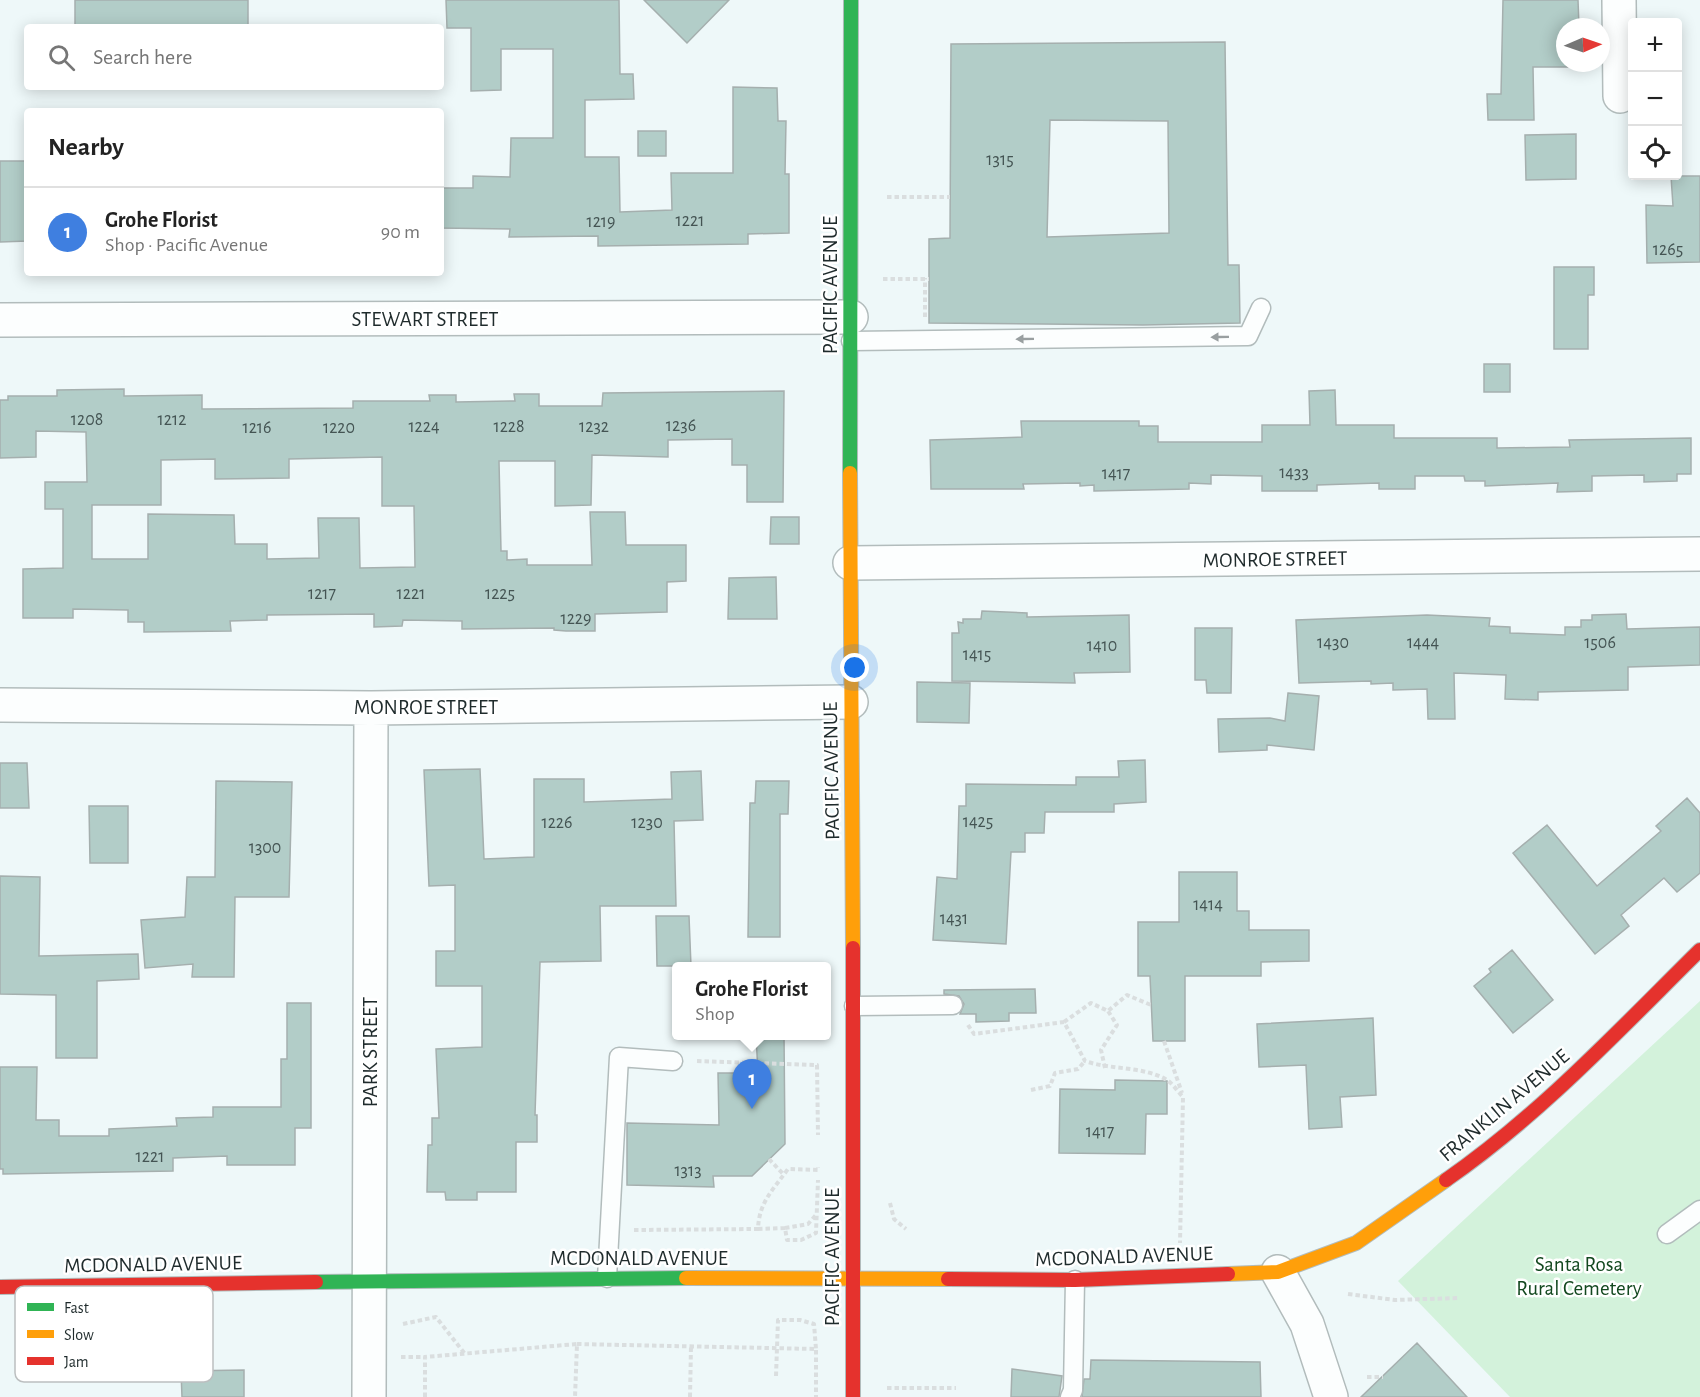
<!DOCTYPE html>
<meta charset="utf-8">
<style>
:root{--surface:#fff;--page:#f2f2f2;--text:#222;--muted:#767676;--line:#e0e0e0;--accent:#111827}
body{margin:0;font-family:"Alegreya Sans",sans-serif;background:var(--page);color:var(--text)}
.controls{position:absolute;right:18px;top:18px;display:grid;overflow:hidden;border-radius:6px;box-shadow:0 3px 15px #0003}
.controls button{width:54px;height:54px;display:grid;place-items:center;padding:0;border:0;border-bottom:2px solid var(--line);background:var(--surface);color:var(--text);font:30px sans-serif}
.compass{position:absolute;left:1556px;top:18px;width:54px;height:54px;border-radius:50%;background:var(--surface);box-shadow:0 3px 15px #0003;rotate:88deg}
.you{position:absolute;left:855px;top:668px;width:21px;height:21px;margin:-15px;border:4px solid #fff;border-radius:50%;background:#1a73e8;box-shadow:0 0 0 9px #1a73e833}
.badge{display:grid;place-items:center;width:39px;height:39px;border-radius:50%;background:var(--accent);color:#fff;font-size:20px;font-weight:700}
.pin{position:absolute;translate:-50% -50px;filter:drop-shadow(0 2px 3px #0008)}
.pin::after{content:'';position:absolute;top:32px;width:21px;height:18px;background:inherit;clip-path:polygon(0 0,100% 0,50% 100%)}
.popup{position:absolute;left:672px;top:962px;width:159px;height:78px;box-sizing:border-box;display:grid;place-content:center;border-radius:6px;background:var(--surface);filter:drop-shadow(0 2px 4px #0005);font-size:20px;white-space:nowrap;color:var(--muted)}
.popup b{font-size:22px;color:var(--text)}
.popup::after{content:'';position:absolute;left:50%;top:100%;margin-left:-12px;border:12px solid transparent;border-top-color:var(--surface)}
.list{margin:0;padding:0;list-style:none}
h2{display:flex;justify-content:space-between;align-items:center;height:78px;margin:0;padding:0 24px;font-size:26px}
h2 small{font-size:20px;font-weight:400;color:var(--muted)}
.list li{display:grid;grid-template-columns:39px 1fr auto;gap:18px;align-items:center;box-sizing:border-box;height:90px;padding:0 24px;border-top:2px solid var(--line)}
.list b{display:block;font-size:22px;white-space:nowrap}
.list p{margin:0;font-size:20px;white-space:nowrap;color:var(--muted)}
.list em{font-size:20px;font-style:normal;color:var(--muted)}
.icon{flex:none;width:33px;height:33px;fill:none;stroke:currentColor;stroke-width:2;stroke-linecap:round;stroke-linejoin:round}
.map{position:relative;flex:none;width:1700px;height:1397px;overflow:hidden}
.search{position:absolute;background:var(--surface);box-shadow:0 3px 15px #0003;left:24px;top:24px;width:420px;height:66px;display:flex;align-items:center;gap:15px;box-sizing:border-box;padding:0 21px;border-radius:6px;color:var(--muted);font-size:22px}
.panel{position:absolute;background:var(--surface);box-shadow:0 3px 15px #0003;left:24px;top:108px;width:420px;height:168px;border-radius:6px}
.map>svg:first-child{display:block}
.green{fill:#d3f2db}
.building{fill:#b2cdc8;stroke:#a5afae;stroke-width:1.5;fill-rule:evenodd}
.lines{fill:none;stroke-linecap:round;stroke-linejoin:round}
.lane-casing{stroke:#b2bcbc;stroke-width:21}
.street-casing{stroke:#b2bcbc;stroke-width:36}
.fast-casing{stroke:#b2bcbc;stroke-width:16}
.slow-casing{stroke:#b2bcbc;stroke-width:16}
.jam-casing{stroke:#b2bcbc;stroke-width:16}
.path{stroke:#dadedf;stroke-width:4;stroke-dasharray:4.5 3;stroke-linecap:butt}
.lane{stroke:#fcfefe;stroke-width:18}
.street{stroke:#fcfefe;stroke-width:33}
.fast{stroke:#30b455;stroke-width:14}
.slow{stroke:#ff9f0a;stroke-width:14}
.jam{stroke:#e5322d;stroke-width:14}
.oneway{fill:#999fa0}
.labels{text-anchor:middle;stroke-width:5;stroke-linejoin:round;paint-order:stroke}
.number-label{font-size:18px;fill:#445453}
.street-label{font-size:21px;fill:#1f2b2c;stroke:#fff}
.park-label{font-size:21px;fill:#13481f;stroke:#fff}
.key{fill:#fff;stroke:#bcbfc0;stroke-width:1.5}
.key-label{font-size:16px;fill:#1f2b2c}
</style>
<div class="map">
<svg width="1700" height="1397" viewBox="0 0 1700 1397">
<rect width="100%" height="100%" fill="#eef8f9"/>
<path class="green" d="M1700,1001v396h-190l-112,-116z"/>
<path class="building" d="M75,0h173v27h-173z
M446,0h173l1,74h13l1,25 -49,1v57h34l1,55 52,-2 -1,-37h62v-86l44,1 1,33h8l-1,53h4v59l-41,1v10l-150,2v-10l-89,1 1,-8 -69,-1v-40h32v-12l37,1 1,-39h42v-89h-52v41l-30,1v-63h-24z
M644,0h85l-42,43z
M1503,0h75l1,27h-14v36h14v4h-46l1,53h-46l-1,-26h14z
M1225,42l3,223h11l1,58 -97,2 -214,-2v-84l21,-1 1,-194zM1050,120l118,1 1,112 -122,4z
M638,131h28v25h-28z
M1576,134v45l-50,1 -1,-45z
M0,161h27v80l-27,1z
M1671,176h29v86l-53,1 -1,-58 27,1z
M1554,267h40v28h-6v54h-34z
M1484,364h26v28h-26z
M124,389v7l78,-1v14l151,-1v-7h77l-1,-6h27v7l59,-1 -1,-7h25v12h63l1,-13 181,-2 -1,111h-36v-37h-15v-26l-64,1v17l-76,-2 -1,50 -36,1v-45h-56l2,90h6v9l20,-1v6h65l-2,-53h35l1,33h60v36l-19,1v30l-72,2v17h-29l-12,-1v-2l-92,1v-8l-59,-1 -1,6 -28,1v-13l-107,1v5l-37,1 1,10 -87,1v-10h-16v-12l-55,-1v9h-50v-49l40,-1v-59h-18v-27h42l-1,-50 -50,-1v26l-36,1v-58h8v-4h49v-6zM382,457v49h32l1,61 -55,1 -1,-50h-41l1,40 -52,1v-15h-32l-1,-29 -86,-1v45h-56v-54h69v-45l54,-1v20l74,-1v-19z
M1335,390l1,35h58v13h103v10l73,-1 -1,-7 122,-2v36h-14v7l-33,1v-7l-52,1v15l-35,1 1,-9 -73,3v-5h-20l-1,-5h-49v13h-36v-6l-62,2v6h-55v-15l-51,-1v9l-22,-1v6l-95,2v-6l-14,1v-3l-57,1 1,5h-93l-1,-49 92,-3 -1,-16h118v5h19v16h104v-17h48l-1,-34z
M771,517h28v27h-29z
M776,577l1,42h-49l1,-41z
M982,611l45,2v4l102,-2 1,57 -56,1 1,10 -123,-2v-48h7l-1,-11 5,1v-4h18z
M1626,614l1,15 73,-2v38l-72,2v23l-90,2v8l-33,-1 1,-24 -52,-2 1,46h-27l-1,-30 -34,1v-7l-22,1v-3l-72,2 -3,-63 131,-5 63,3 -1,8 21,1v6l55,2v-8h16v-7h11v-5z
M1195,628h37l-1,65h-24l-1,-13h-11z
M917,682l53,1 -1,40 -52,-1z
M1288,693l31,3 -5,54 -47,-5v5l-48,2 -1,-33 52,-1 15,3z
M1145,760l1,42 -32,2v8h-69l-1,21h-19v19h-14l-5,92 -73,-4 4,-63 20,2 2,-73h7v-22l110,1v-8h43l-1,-16z
M0,763h27l2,45h-29z
M480,769l4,90 50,-2v-78h50v23l88,-3 -1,-27 30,-1 2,49 -29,1 2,85h-76l1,55 -61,1 -5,153h2v27h-21v50h-39v8h-31l-1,-8h-18l1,-47h4v-27h7l-3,-69 46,-2v-61h-46v-35h19v-66l-26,1 -5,-116z
M216,781l76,1 -3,115h-54l-1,80h-42l1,-13 -48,4 -4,-48 44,-3 2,-40h28z
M756,781h33l-1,33h-8v123h-32l2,-134h5z
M1687,798l13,15v60l-23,19 -13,-14 -43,37 8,11 -34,28 -82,-101 34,-28 50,61 64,-55 -5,-5z
M89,806h39v57h-38z
M1179,872h58v39h12v19h60v31l-48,1v14h-76v65h-32l-3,-65h-12v-54h41z
M0,876l40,1 -1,79 99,-2 1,25 -42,2v77h-41v-63l-56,-1z
M656,916h33l2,50h-34z
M1512,950l41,50 -40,33 -39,-47 17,-14 -2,-3z
M1035,989l1,24h-27v8l-33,1v-8h-16l4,-10 -5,-8 -15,-2v-4z
M287,1003h24v125h-16v37h-68v-9l-54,2v13l-170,3v-5h-3v-102h37l-1,53h23v16h50v-7l68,-3 -1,-8 37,-1v-10h68v-48h6z
M1373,1018l3,77 -36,2 2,30 -33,2 -3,-64 -47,2 -2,-43z
M756,1035h28l1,109 -33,32h-39l1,11 -87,-2v-62l92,2 -1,-52h40z
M1115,1080l52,1v33h-21l-1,40 -86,-1 1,-64 55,1z
M1417,1343l50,54h-106z
M1091,1360l169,2 1,35h-179l2,-18h6z
M1012,1369l50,7 -3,21h-48z
M244,1370v27h-62l-1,-26z"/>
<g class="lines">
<defs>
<path id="lane" d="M851,341l397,-5 13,-28
M854,1006l99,-1
M1667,1234l33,-24
M607,1278l12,-221 54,4
M1070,1397l3,-7 2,-110"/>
<path id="street" d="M1619,0l1,96
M0,320l851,-3
M850,563l850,-9
M0,705l371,3 480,-6
M1278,1272l29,52 24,73
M369,1397l2,-689"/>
<path id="fast" d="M850,473l1,-473
M316,1282l370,-4"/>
<path id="slow" d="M850,473l3,475
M1228,1274l50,-2 78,-29 90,-63
M686,1278l262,1"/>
<path id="jam" d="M1446,1180c94,-65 173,-150 254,-230
M948,1279l127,1 153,-6
M0,1287l316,-5
M853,1397v-449"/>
</defs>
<use href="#lane" class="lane-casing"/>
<use href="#street" class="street-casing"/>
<use href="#fast" class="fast-casing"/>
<use href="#slow" class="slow-casing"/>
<use href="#jam" class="jam-casing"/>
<path class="path" d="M887,197h63
M883,279h46
M925,317v-39
M1064,1022l27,-19 17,8 19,-16 24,10
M968,1025l6,9 90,-12 21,39c25,9 59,5 82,19 6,4 11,12 16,17l-3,146
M1164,1041l18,52
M697,1061l120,4 1,70
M1105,1068l-4,-18 16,-25 -9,-14
M1031,1090l19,-4 5,-13 23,-4 7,-8
M769,1159l15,16
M890,1203l4,16 12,10
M785,1228l23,-4 8,-9
M758,1229l27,-1 2,12h14l15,-7 2,-53
M634,1230l124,-1c1,-27 15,-39 30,-60l30,1v-3
M1348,1294l47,6 63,-2
M403,1324l33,-7 29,37
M577,1344l239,5v48
M401,1357h24
M776,1376l2,-56h22l14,4 2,25
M1367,1377h16
M887,1388h69
M425,1397v-40l152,-13 -2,53
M690,1397l1,-51"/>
<use href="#lane" class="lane"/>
<use href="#street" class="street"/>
<use href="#fast" class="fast"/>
<use href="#slow" class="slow"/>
<use href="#jam" class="jam"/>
</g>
<defs><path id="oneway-solid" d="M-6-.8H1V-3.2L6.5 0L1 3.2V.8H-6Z" transform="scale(1.5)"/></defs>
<g class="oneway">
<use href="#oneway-solid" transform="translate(1220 337) rotate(179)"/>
<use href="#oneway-solid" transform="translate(1025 339) rotate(179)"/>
</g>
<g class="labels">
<g class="number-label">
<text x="1000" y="165">1315</text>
<text x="690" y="226">1221</text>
<text x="601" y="227">1219</text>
<text x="1668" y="255">1265</text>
<text x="87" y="425">1208</text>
<text x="172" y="425">1212</text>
<text x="681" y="431">1236</text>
<text x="424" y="432">1224</text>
<text x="509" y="432">1228</text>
<text x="594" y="432">1232</text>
<text x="257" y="433">1216</text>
<text x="339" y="433">1220</text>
<text x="1294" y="478">1433</text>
<text x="1116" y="479">1417</text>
<text x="322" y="599">1217</text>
<text x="411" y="599">1221</text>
<text x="500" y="599">1225</text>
<text x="576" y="624">1229</text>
<text x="1333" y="648">1430</text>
<text x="1423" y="648">1444</text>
<text x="1600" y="648">1506</text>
<text x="1102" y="651">1410</text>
<text x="977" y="660">1415</text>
<text x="978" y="827">1425</text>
<text x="557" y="828">1226</text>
<text x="647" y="828">1230</text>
<text x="265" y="853">1300</text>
<text x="1208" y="910">1414</text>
<text x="954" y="924">1431</text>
<text x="1100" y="1137">1417</text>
<text x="150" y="1162">1221</text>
<text x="688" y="1176">1313</text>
</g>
<g class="street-label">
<text transform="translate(830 285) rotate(-90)" y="7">PACIFIC AVENUE</text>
<text x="425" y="326">STEWART STREET</text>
<text transform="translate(1275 559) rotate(-1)" y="7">MONROE STREET</text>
<text x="426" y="714">MONROE STREET</text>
<text transform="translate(831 771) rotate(-91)" y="7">PACIFIC AVENUE</text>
<text transform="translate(370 1052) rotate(-90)" y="7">PARK STREET</text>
<text transform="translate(1504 1105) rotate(-40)" y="7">FRANKLIN AVENUE</text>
<text transform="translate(1124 1256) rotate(-2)" y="7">MCDONALD AVENUE</text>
<text transform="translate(832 1257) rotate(-90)" y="7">PACIFIC AVENUE</text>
<text x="639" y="1265">MCDONALD AVENUE</text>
<text transform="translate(153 1264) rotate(-1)" y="7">MCDONALD AVENUE</text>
</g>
<g class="park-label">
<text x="1579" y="1271">Santa Rosa<tspan x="1579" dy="24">Rural Cemetery</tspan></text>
</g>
</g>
<rect x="15" y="1286" width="198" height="96" rx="9" class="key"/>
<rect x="27" y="1303" width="27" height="8" fill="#30b455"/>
<rect x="27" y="1330" width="27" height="8" fill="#ff9f0a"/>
<rect x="27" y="1357" width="27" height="8" fill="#e5322d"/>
<g class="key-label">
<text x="64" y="1313">Fast</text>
<text x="64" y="1340">Slow</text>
<text x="64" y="1367">Jam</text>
</g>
</svg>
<div class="controls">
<button>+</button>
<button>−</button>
<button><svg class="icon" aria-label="locate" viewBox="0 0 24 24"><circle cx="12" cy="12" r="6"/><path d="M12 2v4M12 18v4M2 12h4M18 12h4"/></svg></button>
</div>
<svg class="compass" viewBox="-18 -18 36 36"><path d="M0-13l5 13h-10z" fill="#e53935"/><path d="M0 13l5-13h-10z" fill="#767676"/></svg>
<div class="you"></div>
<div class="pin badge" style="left:752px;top:1109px;background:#3f7fe0">1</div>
<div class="popup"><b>Grohe Florist</b>Shop</div>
<div class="search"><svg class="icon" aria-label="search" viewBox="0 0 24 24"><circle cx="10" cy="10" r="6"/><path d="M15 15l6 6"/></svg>Search here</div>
<section class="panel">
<h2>Nearby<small></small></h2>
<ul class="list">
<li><span class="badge" style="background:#3f7fe0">1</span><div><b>Grohe Florist</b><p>Shop · Pacific Avenue</p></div><em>90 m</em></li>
</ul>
</section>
</div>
